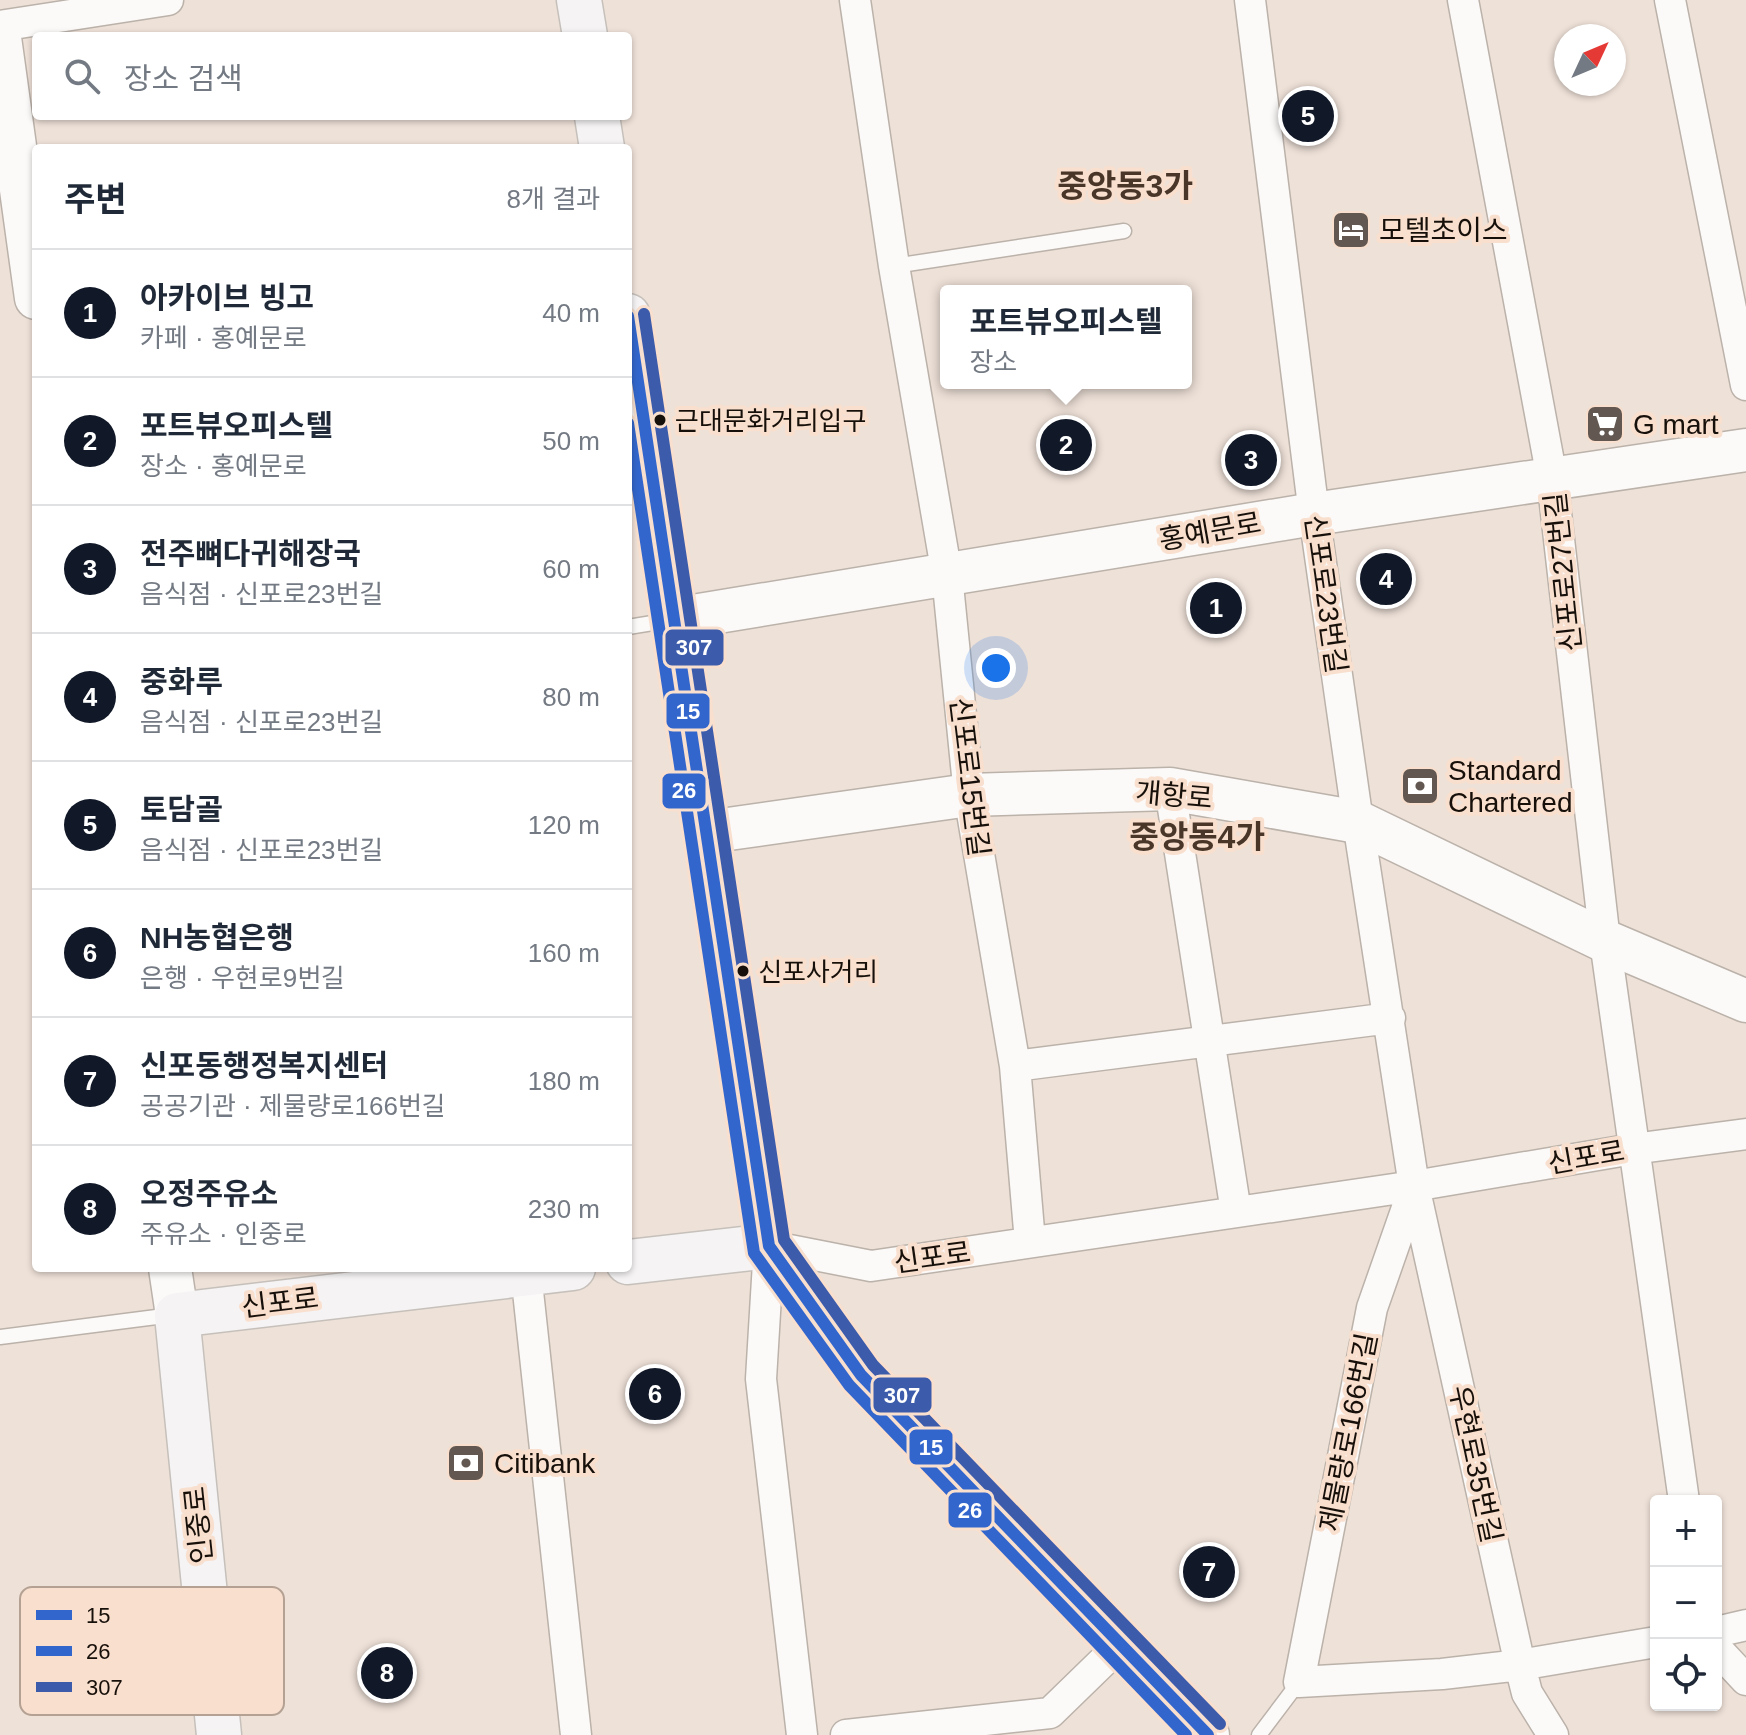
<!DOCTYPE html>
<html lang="ko">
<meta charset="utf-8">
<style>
:root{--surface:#fff;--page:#f6f6f7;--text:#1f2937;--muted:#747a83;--line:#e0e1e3;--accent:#111827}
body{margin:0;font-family:Helvetica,"Noto Sans KR",sans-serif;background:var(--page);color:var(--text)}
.controls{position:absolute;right:24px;bottom:24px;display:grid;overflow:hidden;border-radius:8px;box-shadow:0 2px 6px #0004}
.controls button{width:72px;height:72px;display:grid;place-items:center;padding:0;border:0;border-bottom:2px solid var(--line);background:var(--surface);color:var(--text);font:40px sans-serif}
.compass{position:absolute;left:1554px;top:24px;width:72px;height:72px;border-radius:50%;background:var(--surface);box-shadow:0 2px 6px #0004;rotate:46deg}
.you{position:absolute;left:996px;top:668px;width:28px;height:28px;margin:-20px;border:6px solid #fff;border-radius:50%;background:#1a73e8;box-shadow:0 0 0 12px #1a73e833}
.badge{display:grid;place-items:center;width:52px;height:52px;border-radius:50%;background:var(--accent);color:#fff;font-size:26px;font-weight:700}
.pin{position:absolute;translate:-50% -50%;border:4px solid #fff;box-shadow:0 2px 8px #0006}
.popup{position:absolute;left:940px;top:285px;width:252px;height:104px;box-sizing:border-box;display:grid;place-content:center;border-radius:8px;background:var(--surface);filter:drop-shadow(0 2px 6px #0005);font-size:26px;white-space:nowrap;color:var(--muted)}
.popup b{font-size:30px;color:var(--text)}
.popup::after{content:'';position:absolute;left:50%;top:100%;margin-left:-16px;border:16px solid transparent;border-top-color:var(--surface)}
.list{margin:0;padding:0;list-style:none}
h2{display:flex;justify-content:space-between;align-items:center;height:104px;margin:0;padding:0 32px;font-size:34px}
h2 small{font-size:26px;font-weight:400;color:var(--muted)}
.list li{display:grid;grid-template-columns:52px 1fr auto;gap:24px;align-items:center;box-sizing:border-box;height:128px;padding:0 32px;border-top:2px solid var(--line)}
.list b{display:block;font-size:30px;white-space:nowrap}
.list p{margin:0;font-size:26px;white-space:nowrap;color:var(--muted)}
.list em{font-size:26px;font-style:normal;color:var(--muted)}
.icon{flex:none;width:44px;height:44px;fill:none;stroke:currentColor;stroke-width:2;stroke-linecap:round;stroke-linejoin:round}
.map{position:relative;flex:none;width:1746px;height:1735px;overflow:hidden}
.search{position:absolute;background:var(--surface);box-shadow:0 2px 6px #0004;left:32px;top:32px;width:600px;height:88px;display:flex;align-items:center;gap:20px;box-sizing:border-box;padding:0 28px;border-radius:8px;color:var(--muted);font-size:30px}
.panel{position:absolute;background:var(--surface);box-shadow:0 2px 6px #0004;left:32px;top:144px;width:600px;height:1128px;border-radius:8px}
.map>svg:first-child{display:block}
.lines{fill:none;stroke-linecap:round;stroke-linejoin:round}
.lane-casing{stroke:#bbb2aa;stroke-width:17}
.street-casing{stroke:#bbb2aa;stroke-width:33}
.secondary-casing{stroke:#bbb2aa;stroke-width:45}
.primary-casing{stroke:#c6c0bb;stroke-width:47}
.lane{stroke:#fcfaf9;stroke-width:14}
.street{stroke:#fcfaf9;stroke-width:30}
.secondary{stroke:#fcfaf9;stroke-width:42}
.primary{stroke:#f5f3f4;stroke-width:44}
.bus-1-casing{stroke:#f8dfce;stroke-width:18}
.bus-2-casing{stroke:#f8dfce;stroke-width:18}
.bus-3-casing{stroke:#f8dfce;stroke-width:18}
.bus-1{stroke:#36c;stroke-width:12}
.bus-2{stroke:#36c;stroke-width:12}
.bus-3{stroke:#3d5bab;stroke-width:12}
.bus-dot{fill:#170f09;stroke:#f8dfce;stroke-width:3}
.labels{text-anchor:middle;stroke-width:8;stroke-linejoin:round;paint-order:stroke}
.bus-label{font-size:26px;fill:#170f09;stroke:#f8dfce;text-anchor:start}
.poi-label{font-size:28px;fill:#170f09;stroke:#f8dfce;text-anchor:start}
.street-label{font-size:28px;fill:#170f09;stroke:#f8dfce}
.quarter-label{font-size:32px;font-weight:bold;fill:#493628;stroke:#f8dfce}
.key{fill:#f8dfce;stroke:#b4a193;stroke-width:2}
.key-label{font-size:22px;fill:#170f09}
.line-badge{stroke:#f8dfce;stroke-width:3}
.badge-label{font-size:22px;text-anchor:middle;font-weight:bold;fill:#fff}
</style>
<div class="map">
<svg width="1746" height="1735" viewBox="0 0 1746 1735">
<rect width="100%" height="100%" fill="#eee1d8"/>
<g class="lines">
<defs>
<path id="lane" d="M894,266l230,-35
M628,627l43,-7
M0,1337l172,-22
M1259,1735l40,-53"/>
<path id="street" d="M855,0l39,266 53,309 22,220 46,271 15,176
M1250,0l64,514 44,308 56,364 106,479 7,28 26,42
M1463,0l89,478 53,463 79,560
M1670,0l76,385
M0,26l168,-26
M1170,789l66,423
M1015,1066l375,-48
M1414,1188l-42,120 -73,374 143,-8 78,-9 136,-23
M526,1273l50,462
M1716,1632l30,-7
M1716,1648l30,32
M802,1735l-41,-356 8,-133 102,20 543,-80 219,-37 113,-15
M846,1735l204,-22 70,-68"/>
<path id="secondary" d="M0,38l36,260
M675,619l639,-105 432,-64
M707,832l262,-37 201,-6 188,33 247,119 141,60
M769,1246l92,129 347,360
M170,1268l7,47"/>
<path id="primary" d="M579,0l6,36
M597,116l5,32
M628,316l141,930 -141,16
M219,1735l-42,-420 396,-47"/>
</defs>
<use href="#lane" class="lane-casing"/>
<use href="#street" class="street-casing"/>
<use href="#secondary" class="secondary-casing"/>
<use href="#primary" class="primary-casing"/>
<use href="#lane" class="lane"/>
<use href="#street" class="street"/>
<use href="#secondary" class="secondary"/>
<use href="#primary" class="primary"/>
<defs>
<path id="bus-1" d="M628,316l141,930 92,129 347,360"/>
<path id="bus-2" d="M628,423l126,830 95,132 337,350"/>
<path id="bus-3" d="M644,314l140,926 89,125 347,359"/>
</defs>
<use href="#bus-1" class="bus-1-casing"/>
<use href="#bus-2" class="bus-2-casing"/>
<use href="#bus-3" class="bus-3-casing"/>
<use href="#bus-1" class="bus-1"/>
<use href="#bus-2" class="bus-2"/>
<use href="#bus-3" class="bus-3"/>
</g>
<defs>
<symbol id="hotel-square" viewBox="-11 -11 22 22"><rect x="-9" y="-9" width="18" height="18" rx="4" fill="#625851" stroke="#f8dfce"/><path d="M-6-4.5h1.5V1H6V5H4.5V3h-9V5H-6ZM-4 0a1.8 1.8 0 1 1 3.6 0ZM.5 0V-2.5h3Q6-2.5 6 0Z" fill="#fff"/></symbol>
<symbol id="supermarket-square" viewBox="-11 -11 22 22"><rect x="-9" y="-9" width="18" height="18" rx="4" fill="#625851" stroke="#f8dfce"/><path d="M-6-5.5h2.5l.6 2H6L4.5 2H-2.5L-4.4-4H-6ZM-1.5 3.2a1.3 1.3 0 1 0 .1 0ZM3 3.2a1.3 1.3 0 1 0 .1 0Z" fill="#fff"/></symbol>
<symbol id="bank-square" viewBox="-11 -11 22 22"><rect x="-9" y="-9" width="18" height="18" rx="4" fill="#625851" stroke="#f8dfce"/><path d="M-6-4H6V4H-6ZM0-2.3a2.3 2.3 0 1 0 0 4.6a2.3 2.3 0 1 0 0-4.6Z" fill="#fff"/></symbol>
</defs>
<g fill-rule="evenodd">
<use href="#hotel-square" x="1329" y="208" width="44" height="44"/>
<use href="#supermarket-square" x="1583" y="402" width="44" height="44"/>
<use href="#bank-square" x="1398" y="764" width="44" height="44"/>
<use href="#bank-square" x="444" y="1441" width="44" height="44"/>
</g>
<g class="bus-dot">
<circle cx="660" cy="420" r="7"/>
<circle cx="743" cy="971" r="7"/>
</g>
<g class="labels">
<g class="bus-label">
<text x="675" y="430">근대문화거리입구</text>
<text x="758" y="981">신포사거리</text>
</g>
<g class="poi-label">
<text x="1379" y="240">모텔초이스</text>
<text x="1633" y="434">G mart</text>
<text x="1448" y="780">Standard<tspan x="1448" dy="32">Chartered</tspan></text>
<text x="494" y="1473">Citibank</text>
</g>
<g class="street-label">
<text transform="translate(1210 531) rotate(-10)" y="10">홍예문로</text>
<text transform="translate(1563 572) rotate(-96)" y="10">신포로27번길</text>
<text transform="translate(1326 594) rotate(82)" y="10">신포로23번길</text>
<text transform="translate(970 777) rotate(83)" y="10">신포로15번길</text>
<text transform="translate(1174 795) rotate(5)" y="10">개항로</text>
<text transform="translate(1586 1157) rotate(-10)" y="10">신포로</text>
<text transform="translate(932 1257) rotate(-8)" y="10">신포로</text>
<text transform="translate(280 1302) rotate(-7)" y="10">신포로</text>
<text transform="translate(1348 1432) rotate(-79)" y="10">제물량로166번길</text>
<text transform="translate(1476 1464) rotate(78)" y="10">우현로35번길</text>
<text transform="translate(198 1525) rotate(-96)" y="10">인중로</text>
</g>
<g class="quarter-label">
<text x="1125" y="197">중앙동3가</text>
<text x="1197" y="848">중앙동4가</text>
</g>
</g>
<rect x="20" y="1587" width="264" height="128" rx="12" class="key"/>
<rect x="36" y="1610" width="36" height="10" fill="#36c"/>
<rect x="36" y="1646" width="36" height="10" fill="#36c"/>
<rect x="36" y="1682" width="36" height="10" fill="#3d5bab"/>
<g class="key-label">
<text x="86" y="1623">15</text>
<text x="86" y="1659">26</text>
<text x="86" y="1695">307</text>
</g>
<g class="line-badge">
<rect x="664" y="628" width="61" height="39" rx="8" fill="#3d5bab"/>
<rect x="665" y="692" width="46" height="38" rx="8" fill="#36c"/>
<rect x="661" y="772" width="46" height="38" rx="8" fill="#36c"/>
<rect x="872" y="1376" width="61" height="38" rx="8" fill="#3d5bab"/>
<rect x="908" y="1428" width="46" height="38" rx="8" fill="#36c"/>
<rect x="947" y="1491" width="46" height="38" rx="8" fill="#36c"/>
</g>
<g class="badge-label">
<text x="694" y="655">307</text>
<text x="688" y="719">15</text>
<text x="684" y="798">26</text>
<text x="902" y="1403">307</text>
<text x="931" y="1455">15</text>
<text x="970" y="1518">26</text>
</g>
</svg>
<div class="controls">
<button>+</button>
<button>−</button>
<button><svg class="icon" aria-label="locate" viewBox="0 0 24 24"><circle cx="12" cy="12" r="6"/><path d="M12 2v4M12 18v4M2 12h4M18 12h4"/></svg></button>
</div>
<svg class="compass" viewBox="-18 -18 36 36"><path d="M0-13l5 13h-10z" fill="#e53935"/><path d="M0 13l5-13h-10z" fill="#747a83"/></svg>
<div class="you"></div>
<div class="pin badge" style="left:1216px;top:608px">1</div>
<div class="pin badge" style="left:1066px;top:445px">2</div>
<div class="popup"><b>포트뷰오피스텔</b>장소</div>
<div class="pin badge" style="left:1251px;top:460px">3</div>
<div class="pin badge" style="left:1386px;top:579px">4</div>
<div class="pin badge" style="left:1308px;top:116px">5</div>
<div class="pin badge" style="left:655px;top:1394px">6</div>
<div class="pin badge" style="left:1209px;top:1572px">7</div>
<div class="pin badge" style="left:387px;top:1673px">8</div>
<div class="search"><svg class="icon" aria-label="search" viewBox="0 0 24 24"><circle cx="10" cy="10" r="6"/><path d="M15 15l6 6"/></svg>장소 검색</div>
<section class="panel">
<h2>주변<small>8개 결과</small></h2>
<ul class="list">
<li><span class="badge">1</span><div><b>아카이브 빙고</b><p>카페 · 홍예문로</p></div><em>40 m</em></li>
<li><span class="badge">2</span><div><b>포트뷰오피스텔</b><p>장소 · 홍예문로</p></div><em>50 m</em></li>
<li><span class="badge">3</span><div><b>전주뼈다귀해장국</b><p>음식점 · 신포로23번길</p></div><em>60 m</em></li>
<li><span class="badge">4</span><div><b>중화루</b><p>음식점 · 신포로23번길</p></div><em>80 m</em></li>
<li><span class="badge">5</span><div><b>토담골</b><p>음식점 · 신포로23번길</p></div><em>120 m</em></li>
<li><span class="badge">6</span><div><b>NH농협은행</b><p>은행 · 우현로9번길</p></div><em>160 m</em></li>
<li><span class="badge">7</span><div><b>신포동행정복지센터</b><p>공공기관 · 제물량로166번길</p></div><em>180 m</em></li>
<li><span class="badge">8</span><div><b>오정주유소</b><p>주유소 · 인중로</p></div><em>230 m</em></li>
</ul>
</section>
</div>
